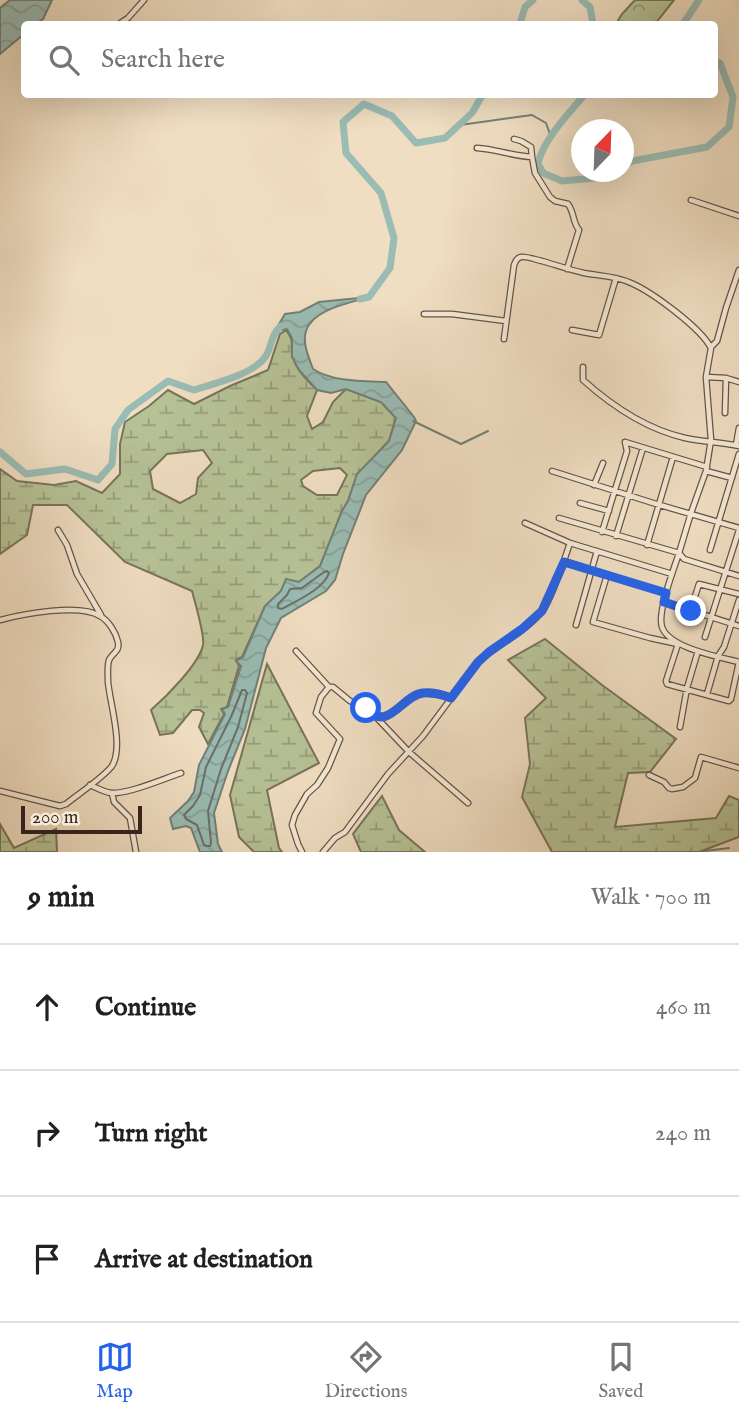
<!DOCTYPE html>
<meta charset="utf-8">
<style>
:root{--surface:#fff;--page:#f6f6f6;--text:#202124;--muted:#757577;--line:#e0e0e0;--accent:#2563eb}
body{margin:0;font-family:"IM FELL English",serif;background:var(--page);color:var(--text)}
.compass{position:absolute;left:571px;top:119px;width:63px;height:63px;border-radius:50%;background:var(--surface);box-shadow:0 7px 28px #0002;rotate:23deg}
.scale{position:absolute;left:21px;bottom:18px;width:121px;box-sizing:border-box;padding-left:7px;border:4px solid #39251d;border-top:0;font-size:19px;line-height:24px;white-space:nowrap;color:#39251d;-webkit-text-stroke:5px #f5ead7;paint-order:stroke}
.stop{position:absolute;width:21px;height:21px;margin:-16px;border:5px solid #2563eb;border-radius:50%;background:#fff}
.stop.end{background:#2563eb;border-color:#fff;box-shadow:0 2px 7px #0008}
.list{margin:0;padding:0;list-style:none}
h2{display:flex;justify-content:space-between;align-items:center;height:91px;margin:0;padding:0 28px;font-size:30px}
h2 small{font-size:23px;font-weight:400;color:var(--muted)}
.list li{display:grid;grid-template-columns:46px 1fr auto;gap:21px;align-items:center;box-sizing:border-box;height:126px;padding:0 28px;border-top:2px solid var(--line)}
.list b{display:block;font-size:26px;white-space:nowrap}
.list em{font-size:23px;font-style:normal;color:var(--muted)}
.icon{flex:none;width:38px;height:38px;fill:none;stroke:currentColor;stroke-width:2;stroke-linecap:round;stroke-linejoin:round}
.map{position:relative;flex:none;width:739px;height:852px;overflow:hidden}
.search{position:absolute;background:var(--surface);box-shadow:0 7px 28px #0002;left:21px;right:21px;top:21px;height:77px;display:flex;align-items:center;gap:18px;box-sizing:border-box;padding:0 24px;border-radius:7px;color:var(--muted);font-size:26px}
.sheet{height:469px;background:var(--surface)}
nav{display:flex;justify-content:space-around;align-items:center;box-sizing:border-box;height:98px;border-top:2px solid var(--line);background:var(--surface);font-size:19px;color:var(--muted)}
nav a{display:grid;justify-items:center;gap:4px}
nav .on{color:var(--accent)}
.map>svg:first-child{display:block}
.forest{fill:url(#forest-crowns);stroke:#78745a;stroke-width:2}
.wetland{fill:url(#wetland-marsh);stroke:#78745a;stroke-width:2;fill-rule:evenodd}
.water{fill:url(#water-waves);stroke:#738078;stroke-width:2}
.lines{fill:none;stroke-linecap:round;stroke-linejoin:round}
.shore{stroke:#6a7068;stroke-width:2}
.stream{stroke:#738078;stroke-width:2}
.river{stroke:#9abcb4;stroke-width:7}
.minor-casing{stroke:#675346;stroke-width:7}
.minor{stroke:#f5ead7;stroke-width:4.5}
.route{stroke:#2563eb;stroke-width:9}
</style>
<div class="map">
<svg width="739" height="852" viewBox="0 0 739 852">
<defs>
<pattern id="forest-crowns" width="20" height="18" patternUnits="userSpaceOnUse" patternTransform="scale(1.75)"><rect width="20" height="18" fill="#b6c296"/><path d="M2 6a3 3 0 1 1 6 0M12 15a3 3 0 1 1 6 0" fill="none" stroke="#959d7a"/></pattern>
<pattern id="wetland-marsh" width="20" height="14" patternUnits="userSpaceOnUse" patternTransform="scale(1.75)"><rect width="20" height="14" fill="#b6c296"/><path d="M1 5h8M5 5V1M11 12h8M15 12V8" fill="none" stroke="#959d7a"/></pattern>
<pattern id="water-waves" width="16" height="10" patternUnits="userSpaceOnUse" patternTransform="scale(1.75)"><rect width="16" height="10" fill="#9abcb4"/><path d="M0 5q4-4 8 0t8 0" fill="none" stroke="#85a19a"/></pattern>
</defs>
<rect width="100%" height="100%" fill="#f0dec2"/>
<filter id="stains"><feTurbulence type="fractalNoise" baseFrequency=".00286" numOctaves="4"/><feColorMatrix values="0 0 0 0 .2 0 0 0 0 .09 0 0 0 0 .02 0 0 0 .5 -.17"/></filter>
<radialGradient id="worn" r=".72"><stop offset=".6" stop-color="#630" stop-opacity="0"/><stop offset="1" stop-color="#630" stop-opacity=".3"/></radialGradient>
<path class="forest" d="M635,0h39l-19,24h-39l6,-10z"/>
<path class="wetland" d="M286,330c10,13 3,15 7,27 3,13 15,24 24,33l-10,26 5,13 11,-7 10,-20 13,-13 35,13 15,16 -7,23 -32,34 -9,26 -6,10 -22,55 -21,16 -13,-2 -5,11 -16,15 -23,51 -6,3 3,6 -12,41 -6,2 3,5 -16,30 -9,-17 5,-14 -4,-3h-8l-19,23 -13,2 -9,-25c15,-13 48,-46 52,-65 2,-8 -8,-43 -11,-54l-67,-29 -58,-57h-34l-6,30 -27,19v-85l17,12 37,4 22,-4 26,12 18,-19v-30l5,-22 24,-16 19,-16 26,14 36,-18 38,-16 12,-36zM203,450l9,13 -14,15 -2,16 -16,9 -27,-14 -3,-18 17,-17zM340,468l7,7 -10,20h-20l-14,-9 -2,-6 12,-9z
M545,639l57,46 74,54 -26,33 -22,1 -13,54 101,-9 13,-22 10,4v37l-40,15h-147l-30,-55 8,-33 -5,-46 21,-20 -38,-38z
M267,664l52,99 -52,27 12,58 3,4h-28l-15,-15 -9,-42z
M382,796l17,34 26,22h-64l-8,-18z
M0,824l14,24 42,-19 1,23h-57z"/>
<path class="water" d="M10,0h42l-9,19 -7,5h-12v10l-24,20v-46z
M369,297c-19,6 -56,12 -63,34 -4,12 3,27 7,38 20,13 49,12 73,13l28,35 2,4 -14,29 -36,45 -23,59 -8,26 -9,11 -45,27 -15,30 -21,81 -17,42 -14,42 4,31 4,8h-22l-9,-24 -5,-2 -13,3 -3,-11 18,-17 6,-9 5,-27 26,-51 -3,-5 6,-2 13,-41 -5,-5 7,-4 22,-51 16,-15 5,-12 13,3 21,-16 22,-55 6,-10 9,-27 32,-33 7,-23 -15,-16 -35,-13 -15,4 -14,-3 -18,-20 -7,-13v-19l-5,-9 -12,2 10,-17 15,-2 19,-10z"/>
<g class="lines">
<path class="shore" d="M327,571l2,2c-5,16 -33,28 -47,36l-4,-1v-4l9,-9 3,-6 12,-1 22,-16z
M242,690h3l2,3 -9,34 -17,42 -13,42 3,32 -1,3h-3l-3,-1 -7,-20 -11,-6 -2,-4 9,-9 7,-11 6,-28 25,-50z"/>
<path class="stream" d="M460,125l72,-10 14,8 5,14
M413,421l48,23 27,-13
M697,852l32,-4"/>
<path class="river" d="M582,0l8,7 3,17
M520,24l5,-17 8,-7
M683,24l16,-24
M585,94c-17,21 -40,43 -47,69l5,10 19,8 33,-3 15,-6
M624,165l8,-4 75,-14 22,-20 4,-30 -13,-34 -6,-1
M360,299l9,-2 21,-29 4,-30 -13,-45 -35,-40 -3,-31 21,-18 28,12 24,27 29,-5 27,-25 11,-19
M0,452l26,22 39,-5 33,11 14,-16 3,-35 13,-19 40,-29 26,9c21,-7 59,-15 72,-34 6,-10 5,-22 15,-30"/>
<defs>
<path id="minor" d="M119,24l9,-6 16,-18
M514,139l7,2 10,6 1,10
M477,148c18,1 36,8 55,9l3,16 15,24 5,4 13,3c7,10 4,17 11,26l-12,39
M691,200l48,16
M424,314h28l54,7
M572,330l27,5 17,-57
M504,339l10,-74c2,-4 2,-7 7,-8 6,-1 15,3 21,4 14,4 28,9 42,12 16,3 32,3 47,10 21,9 70,45 80,65l-5,29 5,63 -5,31 -15,42 -12,40 5,6 55,17
M711,347l6,-6 9,-33 13,-38
M583,367v13c29,26 63,49 102,58 18,4 36,4 54,8
M706,377l20,1 13,4
M725,413l1,-35
M736,445l3,-17
M552,471l101,32 86,25
M706,471l26,7
M594,485l9,-22
M580,503l29,8
M559,518l120,35c-5,16 -22,59 -17,74 7,21 57,30 77,35
M525,523l45,20 102,31
M58,530l9,15 10,29 24,41
M602,532l25,-81 -2,-9 82,25
M616,536l27,-88
M647,545l26,-88
M710,550l29,-96
M564,561l102,32
M607,575l-14,47 57,16 28,6 -12,37 1,3 62,17 2,-2 8,-37
M664,602l75,24
M0,620c23,-6 80,-17 100,-4 9,5 16,17 18,26 2,10 -6,11 -9,18 -2,7 -1,15 -1,22 2,22 16,65 4,84 -8,11 -35,29 -46,38l-6,2 -60,-15
M687,621l12,-37 40,10
M576,625l21,-74
M705,637l34,-107
M296,651l33,36h4l17,14 14,6 9,8 5,2h8l27,-21 9,-3 19,2 10,3
M707,694l11,-38 6,-9 15,-47
M376,717l33,35 59,51
M680,727l7,-39 11,-37
M649,775l15,7 5,6 3,1 11,-2 12,-9 6,-21 38,11
M90,785c7,3 14,7 21,8 18,1 52,-14 70,-20
M112,793l2,9 16,16 6,34
M302,852l-4,-8 -6,-19 3,-10 12,-21 10,-9 11,-17 12,-29 -24,-26 5,-16 8,-10
M323,852l12,-14 10,-6 43,-58 35,-38 55,-74c20,-18 48,-30 65,-52 10,-14 21,-50 27,-67"/>
</defs>
<use href="#minor" class="minor-casing"/>
<use href="#minor" class="minor"/>
</g>
<g class="lines">
<path class="route" d="M366,708c22,26 36,-13 57,-15 10,-1 20,2 28,5l27,-36 11,-10 33,-23 20,-18 22,-49 102,31 -2,9 27,9"/>
</g>
<rect width="100%" height="100%" filter="url(#stains)"/>
<rect width="100%" height="100%" fill="url(#worn)"/>
</svg>
<svg class="compass" viewBox="-18 -18 36 36"><path d="M0-13l5 13h-10z" fill="#e53935"/><path d="M0 13l5-13h-10z" fill="#757577"/></svg>
<div class="scale">200 m</div>
<div class="stop" style="left:366px;top:708px"></div>
<div class="stop end" style="left:691px;top:611px"></div>
<div class="search"><svg class="icon" aria-label="search" viewBox="0 0 24 24"><circle cx="10" cy="10" r="6"/><path d="M15 15l6 6"/></svg>Search here</div>
</div>
<section class="sheet">
<h2>9 min<small>Walk · 700 m</small></h2>
<ul class="list">
<li><svg class="icon" aria-label="ahead" viewBox="0 0 24 24"><path d="M12 20V5M6 11l6-6 6 6"/></svg><div><b>Continue</b></div><em>460 m</em></li>
<li><svg class="icon" aria-label="right" viewBox="0 0 24 24"><path d="M7 20v-9h11M14 6l5 5-5 5"/></svg><div><b>Turn right</b></div><em>240 m</em></li>
<li><svg class="icon" aria-label="arrive" viewBox="0 0 24 24"><path d="M6 21V4h12l-3 4 3 4H6"/></svg><div><b>Arrive at destination</b></div></li>
</ul>
</section>
<nav>
<a class="on"><svg class="icon" aria-label="map" viewBox="0 0 24 24"><path d="M3 6l6-2 6 2 6-2v14l-6 2-6-2-6 2zM9 4v14M15 6v14"/></svg>Map</a>
<a><svg class="icon" aria-label="directions" viewBox="0 0 24 24"><path d="M12 3l9 9-9 9-9-9zM9 14v-3h6M13 9l2 2-2 2"/></svg>Directions</a>
<a><svg class="icon" aria-label="saved" viewBox="0 0 24 24"><path d="M7 4h10v16l-5-4-5 4z"/></svg>Saved</a>
</nav>
